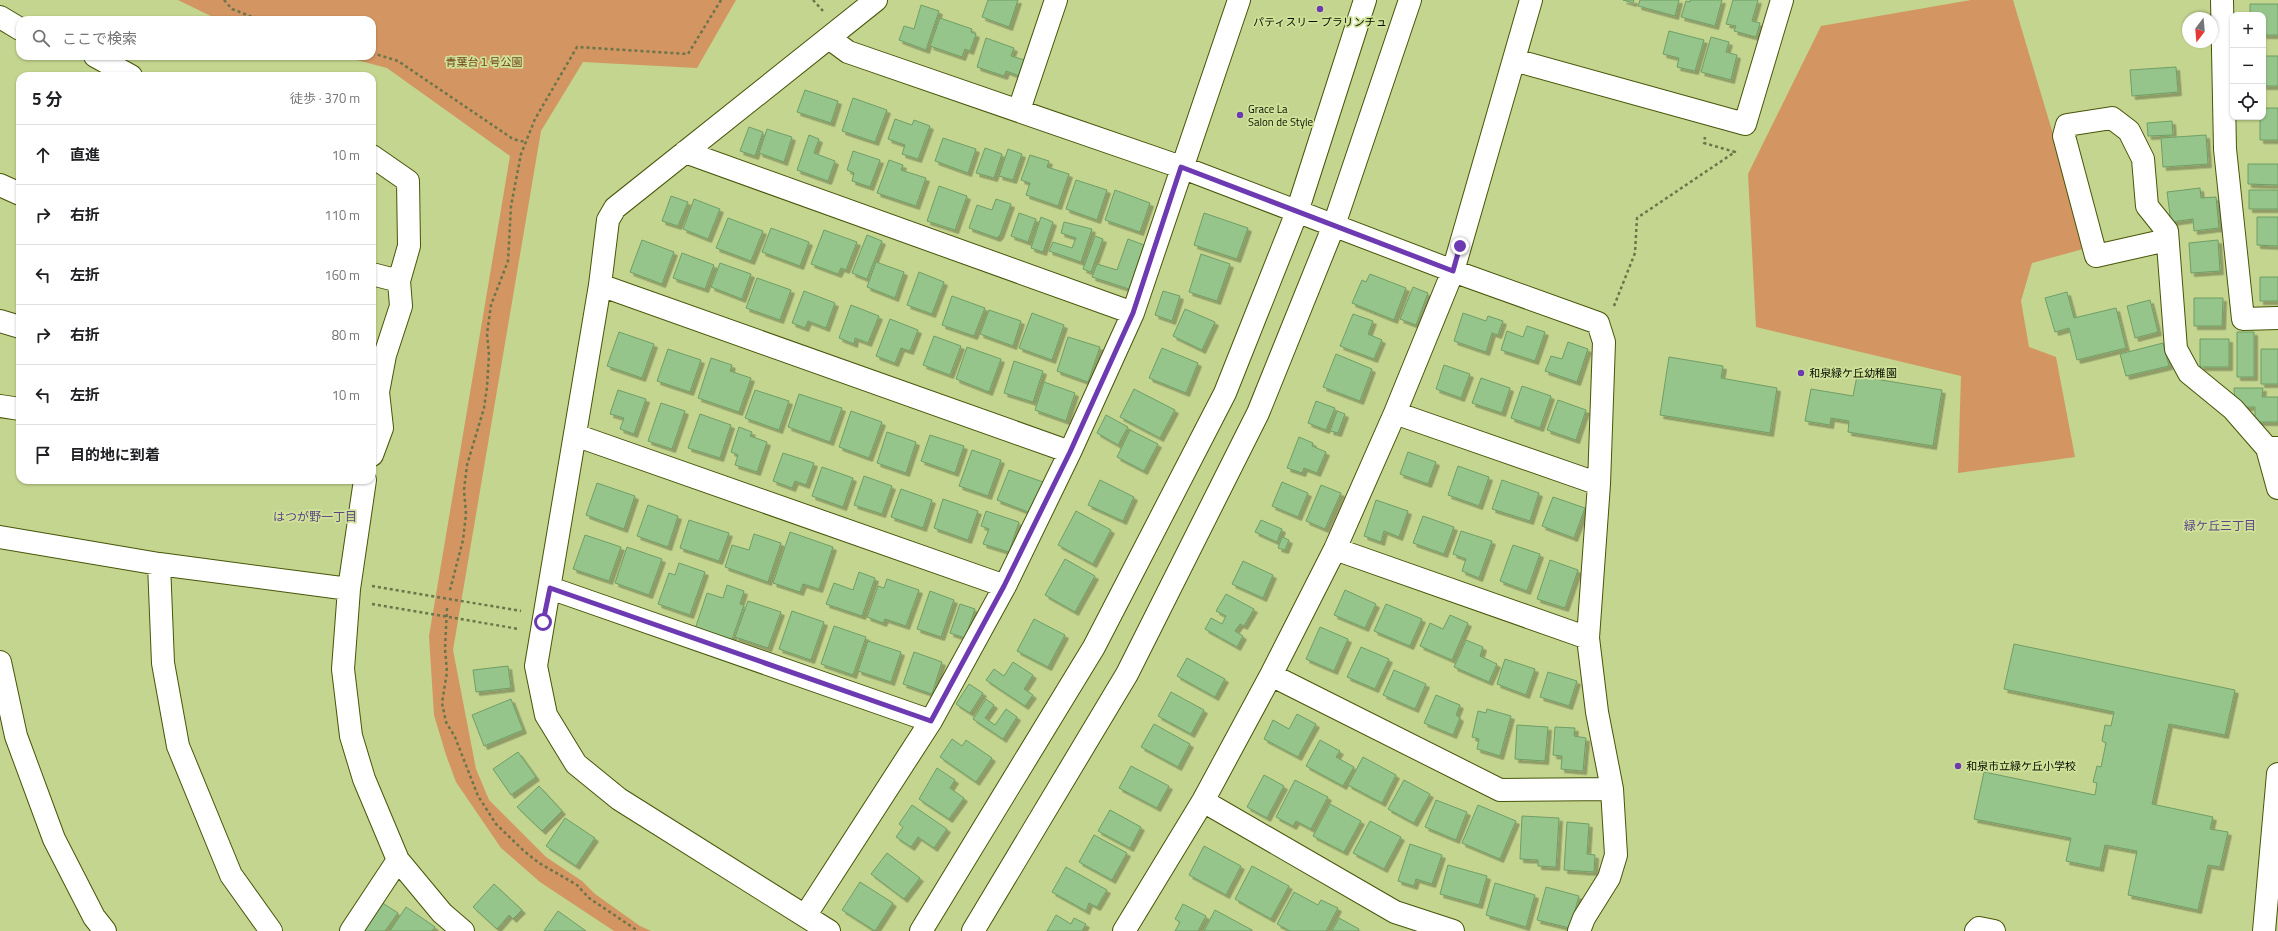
<!DOCTYPE html>
<html lang="ja">
<meta charset="utf-8">
<style>
:root{--surface:#fff;--page:#f2f2f2;--text:#202124;--muted:#757577;--line:#e0e0e0}
body{margin:0;font-family:"Titillium Web","Noto Sans JP",sans-serif;background:var(--page);color:var(--text)}
.controls{position:absolute;right:12px;top:12px;display:grid;overflow:hidden;border-radius:8px;box-shadow:0 1px 3px #0004}
.controls button{width:36px;height:36px;display:grid;place-items:center;padding:0;border:0;border-bottom:1px solid var(--line);background:var(--surface);color:var(--text);font:20px sans-serif}
.compass{position:absolute;left:2182px;top:12px;width:36px;height:36px;border-radius:50%;background:var(--surface);box-shadow:0 1px 3px #0004;rotate:196deg}
.stop{position:absolute;width:12px;height:12px;margin:-9px;border:3px solid #6e3ab1;border-radius:50%;background:#fff}
.stop.end{background:#6e3ab1;border-color:#fff;box-shadow:0 1px 4px #0008}
.list{margin:0;padding:0;list-style:none}
h2{display:flex;justify-content:space-between;align-items:center;height:52px;margin:0;padding:0 16px;font-size:17px}
h2 small{font-size:13px;font-weight:400;color:var(--muted)}
.list li{display:grid;grid-template-columns:26px 1fr auto;gap:12px;align-items:center;box-sizing:border-box;height:60px;padding:0 16px;border-top:1px solid var(--line)}
.list b{display:block;font-size:15px;white-space:nowrap}
.list em{font-size:13px;font-style:normal;color:var(--muted)}
.icon{flex:none;width:22px;height:22px;fill:none;stroke:currentColor;stroke-width:2;stroke-linecap:round;stroke-linejoin:round}
.map{position:relative;flex:none;width:2278px;height:931px;overflow:hidden}
.search{position:absolute;background:var(--surface);box-shadow:0 1px 3px #0004;left:16px;top:16px;width:360px;height:44px;display:flex;align-items:center;gap:10px;box-sizing:border-box;padding:0 14px;border-radius:12px;color:var(--muted);font-size:15px}
.panel{position:absolute;background:var(--surface);box-shadow:0 1px 3px #0004;left:16px;top:72px;width:360px;height:412px;border-radius:12px}
.map>svg:first-child{display:block}
.green{fill:#d39562}
.building{fill:#95c58b;stroke:#709e66;filter:url(#shadow)}
.lines{fill:none;stroke-linecap:round;stroke-linejoin:round}
.minor-casing{stroke:#485509;stroke-width:24}
.path{stroke:#6a764a;stroke-width:2.5;stroke-dasharray:3 3;stroke-linecap:butt}
.minor{stroke:#fff;stroke-width:22}
.route{stroke:#6e3ab1;stroke-width:5}
.poi-dot{fill:#6e3ab1;stroke:#d0e29a;stroke-width:1.5}
.labels{text-anchor:middle;stroke-width:3.5;stroke-linejoin:round;paint-order:stroke}
.poi-label{font-size:11px;fill:#090e00;stroke:#d0e29a;text-anchor:start}
.park-label{font-size:11px;fill:#73451b;stroke:#d0e29a}
.neighbourhood-label{font-size:12px;fill:#5d4683;stroke:#d0e29a}
</style>
<div class="map">
<svg width="2278" height="931" viewBox="0 0 2278 931">
<defs>
<filter id="shadow"><feDropShadow dx="3.5" dy="3.5" stdDeviation="0" flood-color="#0004"/></filter>
</defs>
<rect width="100%" height="100%" fill="#c3d58e"/>
<path class="green" d="M178,0h558l-39,68 -114,-6 -42,69 -88,519 23,119 13,31 57,57 36,24 13,13 45,32 11,5h-37l-74,-49 -39,-34 -45,-66 -10,-27 -12,-40 -5,-79 81,-480 -123,-88 -45,-12h30v-36h-153z
M1971,0h42l74,248 -55,15 -11,38 8,46 27,10 19,100 -117,16 3,-97 -205,-49 -8,-153 73,-148z"/>
<path class="building" d="M988,0h30l-9,27 -27,-10z
M1623,0h11l-1,3z
M1640,0h39l-4,16 -37,-10z
M1690,0h32l-7,26 -34,-9 5,-16 4,1z
M1733,0h25l-6,21 8,2 -4,14 -22,-6 2,-5 -10,-2z
M2250,4h28v31h-15v-20h-13z
M921,5l18,6 -13,39 -27,-10 5,-14 10,3z
M940,18l32,11 -1,3 5,2 -6,17 -5,-2 -3,8 -32,-11z
M1669,31l35,9 -9,31 -18,-4 2,-9 -16,-4z
M1711,37l18,5 -3,10 11,3 -6,25 -30,-8z
M986,38l28,10 -3,8 17,5 -6,16 -16,-6 -2,5 -27,-9z
M2263,56h15v30h-15z
M2176,67l2,25 -46,4 -2,-26z
M805,90l33,11 -7,22 -34,-11z
M853,98l34,12 -12,32 -33,-11z
M2263,108h15v32h-18v-23h3z
M895,119l17,6 2,-5 16,6 -12,33 -16,-5 3,-9 -17,-6z
M2172,121l1,14 -25,1 -1,-13z
M749,127l14,5 -8,24 -15,-5z
M767,129l25,8 -8,25 -25,-9z
M809,135l10,4 -5,14 21,8 -7,20 -31,-11z
M2206,135l2,29 -45,3 -2,-29z
M943,138l33,11 -8,24 -33,-12z
M985,148l17,6 -8,24 -18,-5z
M1008,149l14,5 -9,26 -14,-4z
M853,151l27,9 -10,27 -18,-6 2,-8 -7,-3z
M1030,155l19,6 -2,6 22,7 -11,32 -32,-11 4,-12 -9,-3z
M889,160l14,5 -2,5 25,8 -10,28 -39,-13z
M2248,164h30v21l-30,-1z
M1076,180l31,10 -10,30 -31,-11z
M939,186l28,10 -12,34 -28,-9z
M2200,188l1,10 15,-1 3,31 -25,3 -1,-12 -22,3 -4,-30z
M1115,190l35,13 -10,29 -35,-12z
M2249,190h29v19h-29z
M671,196l17,6 -10,24 -16,-5z
M694,199l26,10 -12,30 -25,-10z
M996,199l15,5 -11,31 -3,3 -28,-10 8,-23 15,5z
M1019,213l17,6 -8,23 -17,-6z
M1204,213l44,15 -11,31 -43,-14z
M1041,217l12,5 -10,30 -12,-4z
M2257,217h21v29l-21,-1z
M728,218l35,13 -12,30 -35,-13z
M1064,222l28,7 -11,33 -32,-11 4,-9 19,6 4,-10 -15,-5z
M771,228l38,14 -9,24 -38,-14z
M824,230l33,12 -11,28 -5,-2 -3,6 -27,-10z
M867,235l15,6 -15,38 -15,-6z
M1095,236l8,3 -12,33 -8,-3z
M1128,239l16,6 -15,44 -37,-12 5,-13 20,6z
M642,240l32,12 -12,32 -32,-12z
M2218,240l2,31 -29,2 -2,-30z
M682,253l32,12 -9,24 -32,-11z
M1201,254l29,10 -13,37 -28,-9z
M876,262l28,10 -9,26 -28,-11z
M720,263l31,11 -9,25 -31,-12z
M919,272l25,10 -12,32 -25,-9z
M1370,274l36,14 -12,32 -42,-17 10,-23 4,2z
M2260,277h18v24h-18z
M757,278l34,12 -11,30 -34,-12z
M1413,287l15,6 -12,32 -16,-6z
M804,291l31,12 -9,25 -18,-7 -3,7 -13,-5z
M1163,291l17,5 -8,25 -17,-6z
M2067,292l7,26 42,-10 10,40 -49,12 -8,-32 -14,4 -10,-34z
M952,296l33,12 -11,28 -32,-11z
M2194,298h29l-1,28h-28z
M2150,300l8,32 -23,6 -8,-32z
M851,305l28,11 -11,27 -13,-5 -1,6 -15,-6z
M1185,309l30,13 -13,28 -29,-14z
M989,310l32,11 -8,25 -33,-12z
M1032,313l32,12 -12,35 -33,-12z
M1463,313l23,8 2,-5 15,5 -5,14 -6,-2 -6,19 -32,-11z
M1353,314l20,7 -5,13 14,6 -8,19 -34,-13z
M890,319l28,11 -8,21 -9,-3 -6,15 -19,-7z
M1527,326l18,6 -10,29 -34,-11 6,-19 16,6z
M619,332l35,12 -12,34 -35,-12z
M2237,332h17v45h-17z
M934,336l27,10 -11,29 -27,-10z
M1068,337l32,10 -12,35 -31,-11z
M2200,339h29v28h-29z
M1568,342l20,7 -11,33 -32,-11 6,-15 11,3z
M2163,343l6,23 -43,10 -6,-22z
M967,347l34,12 -12,33 -33,-13z
M1162,348l36,15 -12,30 -37,-15z
M668,349l33,11 -11,32 -33,-11z
M2261,349h17v35h-17z
M1336,354l36,15 -12,32 -37,-14z
M1669,357l54,9 -2,12 56,10 -7,45 -110,-18z
M711,358l21,7 -2,6 21,7 -12,34 -41,-14z
M1014,361l29,10 -10,31 -29,-9z
M1444,365l26,9 -9,24 -25,-9z
M1857,376l85,14 -9,56 -85,-14 1,-11 -18,-3 -1,7 -25,-4 6,-32 42,7z
M1481,378l29,10 -8,25 -30,-10z
M1044,382l31,11 -9,28 -31,-11z
M1522,386l29,10 -11,32 -29,-10z
M2234,388h29l-1,9h16v25h-23v-15h-20z
M1134,389l41,21 -15,28 -40,-21z
M618,390l28,9 -12,35 -14,-5 4,-11 -14,-4z
M755,390l34,11 -10,29 -34,-12z
M799,394l43,14 -12,34 -42,-15z
M1558,400l28,10 -10,30 -29,-10z
M1316,401l19,7 -9,22 -18,-7z
M661,403l24,8 -13,38 -24,-8z
M851,411l31,11 -13,36 -30,-11z
M1337,411l8,3 -7,19 -8,-2z
M700,414l31,11 -11,33 -32,-10z
M1106,415l22,12 -10,18 -21,-12z
M739,427l13,5 -2,4 17,6 -10,30 -22,-7 3,-10 -7,-3z
M1130,430l28,14 -14,27 -27,-14z
M887,432l29,10 -10,31 -29,-10z
M930,435l34,11 -9,27 -34,-12z
M1299,437l14,6 -1,3 14,6 -9,21 -13,-5 -2,5 -15,-5z
M972,450l29,10 -13,36 -29,-10z
M1408,452l28,10 -8,22 -28,-10z
M783,453l31,10 -8,22 -11,-4 -3,7 -19,-7z
M1458,466l31,11 -10,29 -31,-11z
M822,467l31,11 -10,29 -31,-11z
M1009,470l34,12 -12,31 -34,-13z
M864,476l28,10 -10,28 -28,-9z
M1100,480l34,17 -11,24 -35,-16z
M1502,480l37,13 -9,28 -38,-12z
M1282,482l26,11 -10,24 -26,-11z
M597,483l38,13 -11,33 -38,-14z
M1321,485l20,8 -16,36 -19,-8z
M901,489l31,11 -9,28 -32,-11z
M1553,497l32,11 -11,30 -32,-12z
M943,499l35,12 -10,29 -34,-12z
M1376,500l32,11 -9,26 -15,-6 -3,11 -17,-6z
M648,505l30,11 -10,31 -31,-11z
M986,511l33,11 -10,30 -26,-8 6,-15 -8,-3z
M1076,511l35,19 -18,34 -35,-19z
M1423,516l31,11 -10,27 -31,-11z
M689,520l40,13 -10,28 -39,-13z
M1261,520l21,9 -5,13 -22,-10z
M1461,531l31,10 -13,37 -17,-7 4,-12 -13,-5z
M790,532l43,15 -14,42 -16,-5 -3,8 -27,-9z
M754,534l27,9 -13,39 -43,-15 7,-22 17,5z
M585,535l36,12 -12,34 -36,-12z
M1282,537l7,3 -4,10 -7,-2z
M1513,545l27,9 -13,37 -27,-10z
M627,547l35,12 -13,36 -34,-12z
M1065,559l30,17 -20,36 -30,-17z
M1550,560l28,10 -13,38 -28,-9z
M1243,561l30,14 -10,23 -31,-14z
M679,563l26,9 -15,43 -32,-11 11,-31 6,2z
M859,572l16,6 -13,38 -36,-12 8,-21 19,7z
M887,579l32,11 -13,36 -21,-7 -2,4 -16,-6 11,-31 6,2z
M727,585l17,6 -4,13 4,1 -14,40 -36,-13 13,-39 16,5z
M1345,590l31,14 -11,24 -31,-13z
M930,591l24,9 -13,37 -24,-8z
M1226,594l28,15 -10,17 -4,-2 -5,7 8,5 -6,11 -32,-18 6,-11 11,6 4,-8 -10,-5z
M748,601l33,11 -13,36 -33,-11z
M960,604l15,5 -10,29 -15,-5z
M1386,604l36,15 -12,27 -36,-15z
M792,611l32,11 -13,38 -32,-11z
M1450,615l18,8 -16,37 -32,-14 10,-23 13,6z
M1034,619l31,16 -17,32 -31,-16z
M834,626l32,11 -13,38 -32,-11z
M1320,627l28,12 -14,32 -28,-12z
M1466,640l17,7 -3,9 17,8 -8,18 -35,-15z
M868,641l33,11 -10,30 -33,-11z
M2014,644l221,46 -10,45 -56,-11 -17,80 61,13 -3,12 18,3 -8,35 -12,-2 -10,45 -70,-15 9,-44 -32,-6 -5,23 -34,-7 5,-23 -97,-19 10,-47 111,23 2,-12 -4,-1 4,-16 4,1 5,-24 -4,-2 3,-16 6,1 3,-14 -110,-23z
M1361,647l28,12 -14,30 -28,-12z
M914,652l28,10 -10,32 -29,-10z
M1187,658l38,21 -10,18 -38,-21z
M1505,659l30,10 -9,26 -29,-11z
M1013,662l20,13 -9,14 9,6 -8,11 -39,-26 8,-11 10,7z
M508,666l3,22 -35,4 -3,-22z
M1394,670l32,14 -11,25 -32,-14z
M1548,672l29,9 -8,25 -29,-9z
M969,684l14,9 -13,20 -14,-9z
M1171,692l33,18 -13,24 -33,-18z
M1436,695l24,10 -4,10 4,3 -7,17 -29,-12z
M511,699l12,31 -39,16 -12,-31z
M986,699l8,6 -9,13 10,7 11,-16 11,8 -14,22 -30,-20z
M1487,709l24,7 -11,40 -23,-7 2,-10 -7,-2 6,-26 8,2z
M1297,714l19,10 -18,33 -34,-18 9,-19 16,9z
M1154,724l36,20 -12,23 -37,-20z
M1517,725l31,2 -3,34 -30,-2z
M1555,727l20,1 -1,8 12,2 -3,33 -22,-2 1,-13 -9,-1z
M952,739l10,7 4,-6 26,18 -16,24 -36,-25z
M1320,740l20,11 -4,6 18,10 -11,19 -37,-20z
M518,752l18,25 -25,18 -18,-26z
M1363,757l33,18 -14,28 -34,-18z
M1131,766l38,20 -12,22 -38,-20z
M937,768l18,12 -5,8 14,10 -15,21 -30,-20z
M1264,775l20,11 -17,32 -20,-11z
M1295,780l33,17 -17,32 -15,-8 -3,5 -17,-9z
M1404,780l26,14 -16,29 -26,-14z
M539,786l23,25 -20,20 -25,-24z
M1436,800l31,12 -11,28 -31,-13z
M1330,804l31,17 -17,31 -31,-16z
M912,805l35,24 -13,19 -16,-11 -7,10 -15,-10 7,-10 -4,-3z
M1478,805l38,16 -16,38 -38,-16z
M1110,810l31,17 -11,21 -32,-17z
M1522,816l37,2 -3,49 -18,-1v-6l-18,-1z
M565,818l30,20 -19,28 -30,-20z
M1370,821l31,16 -17,32 -31,-16z
M1567,822l22,2 -2,30 8,1 -1,17 -30,-2z
M1094,835l33,18 -15,27 -33,-18z
M1410,844l32,11 -10,29 -16,-5 -2,7 -16,-5z
M1204,846l37,20 -15,29 -37,-20z
M887,853l33,25 -16,21 -33,-25z
M1448,865l39,11 -8,29 -39,-11z
M1252,866l37,20 -18,33 -36,-20z
M1066,867l41,23 -10,17 -8,-4 -3,8 -34,-19z
M860,882l33,21 -18,28 -33,-21z
M1495,883l40,12 -9,32 -40,-12z
M494,884l28,26 -9,9 -4,-4 -12,14 -24,-22z
M1546,887l33,9 -9,32 -33,-8z
M1294,892l24,13 3,-5 17,8 -12,23h-36l-13,-7z
M381,902l17,11 -13,18h-20l-2,-1z
M1183,904l23,12 -8,15h-23l5,-9 -5,-3z
M406,907l29,20 -3,4h-42z
M1215,910l37,20v1h-48z
M558,911l28,20h-42z
M1056,915l15,9 3,-6 12,6 -4,7h-35z
M1339,918l20,11 -1,2h-26z"/>
<g class="lines">
<defs>
<path id="minor" d="M2222,0l3,149 18,170 35,-1
M0,17l20,12
M829,38l19,14 333,115 272,104 145,52 6,19 -5,142 -11,154 9,74 15,77 4,66 -7,23 -25,40 -5,13
M95,56l36,20
M1514,60l231,64 37,-124
M1019,110l37,-110
M685,152l448,161
M372,156l36,25 1,65 -10,35 2,25 -16,49 -7,37 4,36 -10,27
M0,185l20,9
M2167,240l-71,16 -32,-120 3,-11 45,-7 17,13 14,28 4,47 20,25 9,118 13,24 44,36 34,39
M372,274l27,7
M600,285l470,167
M0,321l20,6
M0,406l20,3
M1395,413l204,71
M575,435l430,151
M2278,448h-11l11,40
M365,480l-16,109 -6,80 8,67 13,43 34,81 44,53 21,18
M0,537l159,27 190,25
M1335,549l253,89
M159,564l4,99 15,83 53,129 40,56
M550,588l381,133
M0,662l16,74 38,103 40,78 11,14
M1271,675l229,115 112,-1
M1203,801l192,111 58,19
M805,916l126,-195 74,-135 65,-134 63,-139 106,-313
M351,931l47,-71
M829,931l-210,-132 -43,-35 -30,-49 -10,-49 64,-381 8,-65 7,-12 261,-208
M921,931l173,-284 131,-254 72,-181 68,-212
M973,931l154,-257 131,-261 76,-188 76,-225
M1124,931l79,-130 68,-126 64,-126 60,-136 58,-142 78,-271
M1976,931l3,-3 15,3
M2264,931l14,-157"/>
</defs>
<use href="#minor" class="minor-casing"/>
<path class="path" d="M224,0l8,9 28,11
M813,0l10,11
M372,53l26,8 115,78 12,3
M1614,306l21,-53 2,-35 98,-66 -31,-9 1,-6
M372,586l149,25
M450,590l13,-50 3,-26 -2,-24 3,-25 17,-57 3,-21 2,-32 -2,-21 4,-29 17,-44 3,-55 10,-52 14,-35 42,-72 111,7 33,-54
M372,604l147,25
M447,608l-2,41 2,23 -5,31 4,19 9,15 23,59 18,28 28,27 15,12 38,22 12,13 49,33"/>
<use href="#minor" class="minor"/>
</g>
<g class="lines">
<path class="route" d="M543,622l7,-34 381,133 73,-135 66,-134 63,-139 48,-146 272,104 7,-25"/>
</g>
<g class="poi-dot">
<circle cx="1320" cy="9" r="4"/>
<circle cx="1240" cy="115" r="4"/>
<circle cx="1801" cy="373" r="4"/>
<circle cx="1958" cy="766" r="4"/>
</g>
<g class="labels">
<g class="poi-label">
<text x="1320" y="26" text-anchor="middle">パティスリー プラリンチュ</text>
<text x="1248" y="113">Grace La<tspan x="1248" dy="13">Salon de Style</tspan></text>
<text x="1809" y="377">和泉緑ケ丘幼稚園</text>
<text x="1966" y="770">和泉市立緑ケ丘小学校</text>
</g>
<g class="park-label">
<text x="484" y="66">青葉台１号公園</text>
</g>
<g class="neighbourhood-label">
<text x="315" y="521">はつが野一丁目</text>
<text x="2220" y="530">緑ケ丘三丁目</text>
</g>
</g>
</svg>
<div class="controls">
<button>+</button>
<button>−</button>
<button><svg class="icon" aria-label="locate" viewBox="0 0 24 24"><circle cx="12" cy="12" r="6"/><path d="M12 2v4M12 18v4M2 12h4M18 12h4"/></svg></button>
</div>
<svg class="compass" viewBox="-18 -18 36 36"><path d="M0-13l5 13h-10z" fill="#e53935"/><path d="M0 13l5-13h-10z" fill="#757577"/></svg>
<div class="stop" style="left:543px;top:622px"></div>
<div class="stop end" style="left:1460px;top:246px"></div>
<div class="search"><svg class="icon" aria-label="search" viewBox="0 0 24 24"><circle cx="10" cy="10" r="6"/><path d="M15 15l6 6"/></svg>ここで検索</div>
<section class="panel">
<h2>5 分<small>徒歩 · 370 m</small></h2>
<ul class="list">
<li><svg class="icon" aria-label="ahead" viewBox="0 0 24 24"><path d="M12 20V5M6 11l6-6 6 6"/></svg><div><b>直進</b></div><em>10 m</em></li>
<li><svg class="icon" aria-label="right" viewBox="0 0 24 24"><path d="M7 20v-9h11M14 6l5 5-5 5"/></svg><div><b>右折</b></div><em>110 m</em></li>
<li><svg class="icon" aria-label="left" viewBox="0 0 24 24"><path d="M17 20v-9H6M10 6l-5 5 5 5"/></svg><div><b>左折</b></div><em>160 m</em></li>
<li><svg class="icon" aria-label="right" viewBox="0 0 24 24"><path d="M7 20v-9h11M14 6l5 5-5 5"/></svg><div><b>右折</b></div><em>80 m</em></li>
<li><svg class="icon" aria-label="left" viewBox="0 0 24 24"><path d="M17 20v-9H6M10 6l-5 5 5 5"/></svg><div><b>左折</b></div><em>10 m</em></li>
<li><svg class="icon" aria-label="arrive" viewBox="0 0 24 24"><path d="M6 21V4h12l-3 4 3 4H6"/></svg><div><b>目的地に到着</b></div></li>
</ul>
</section>
</div>
